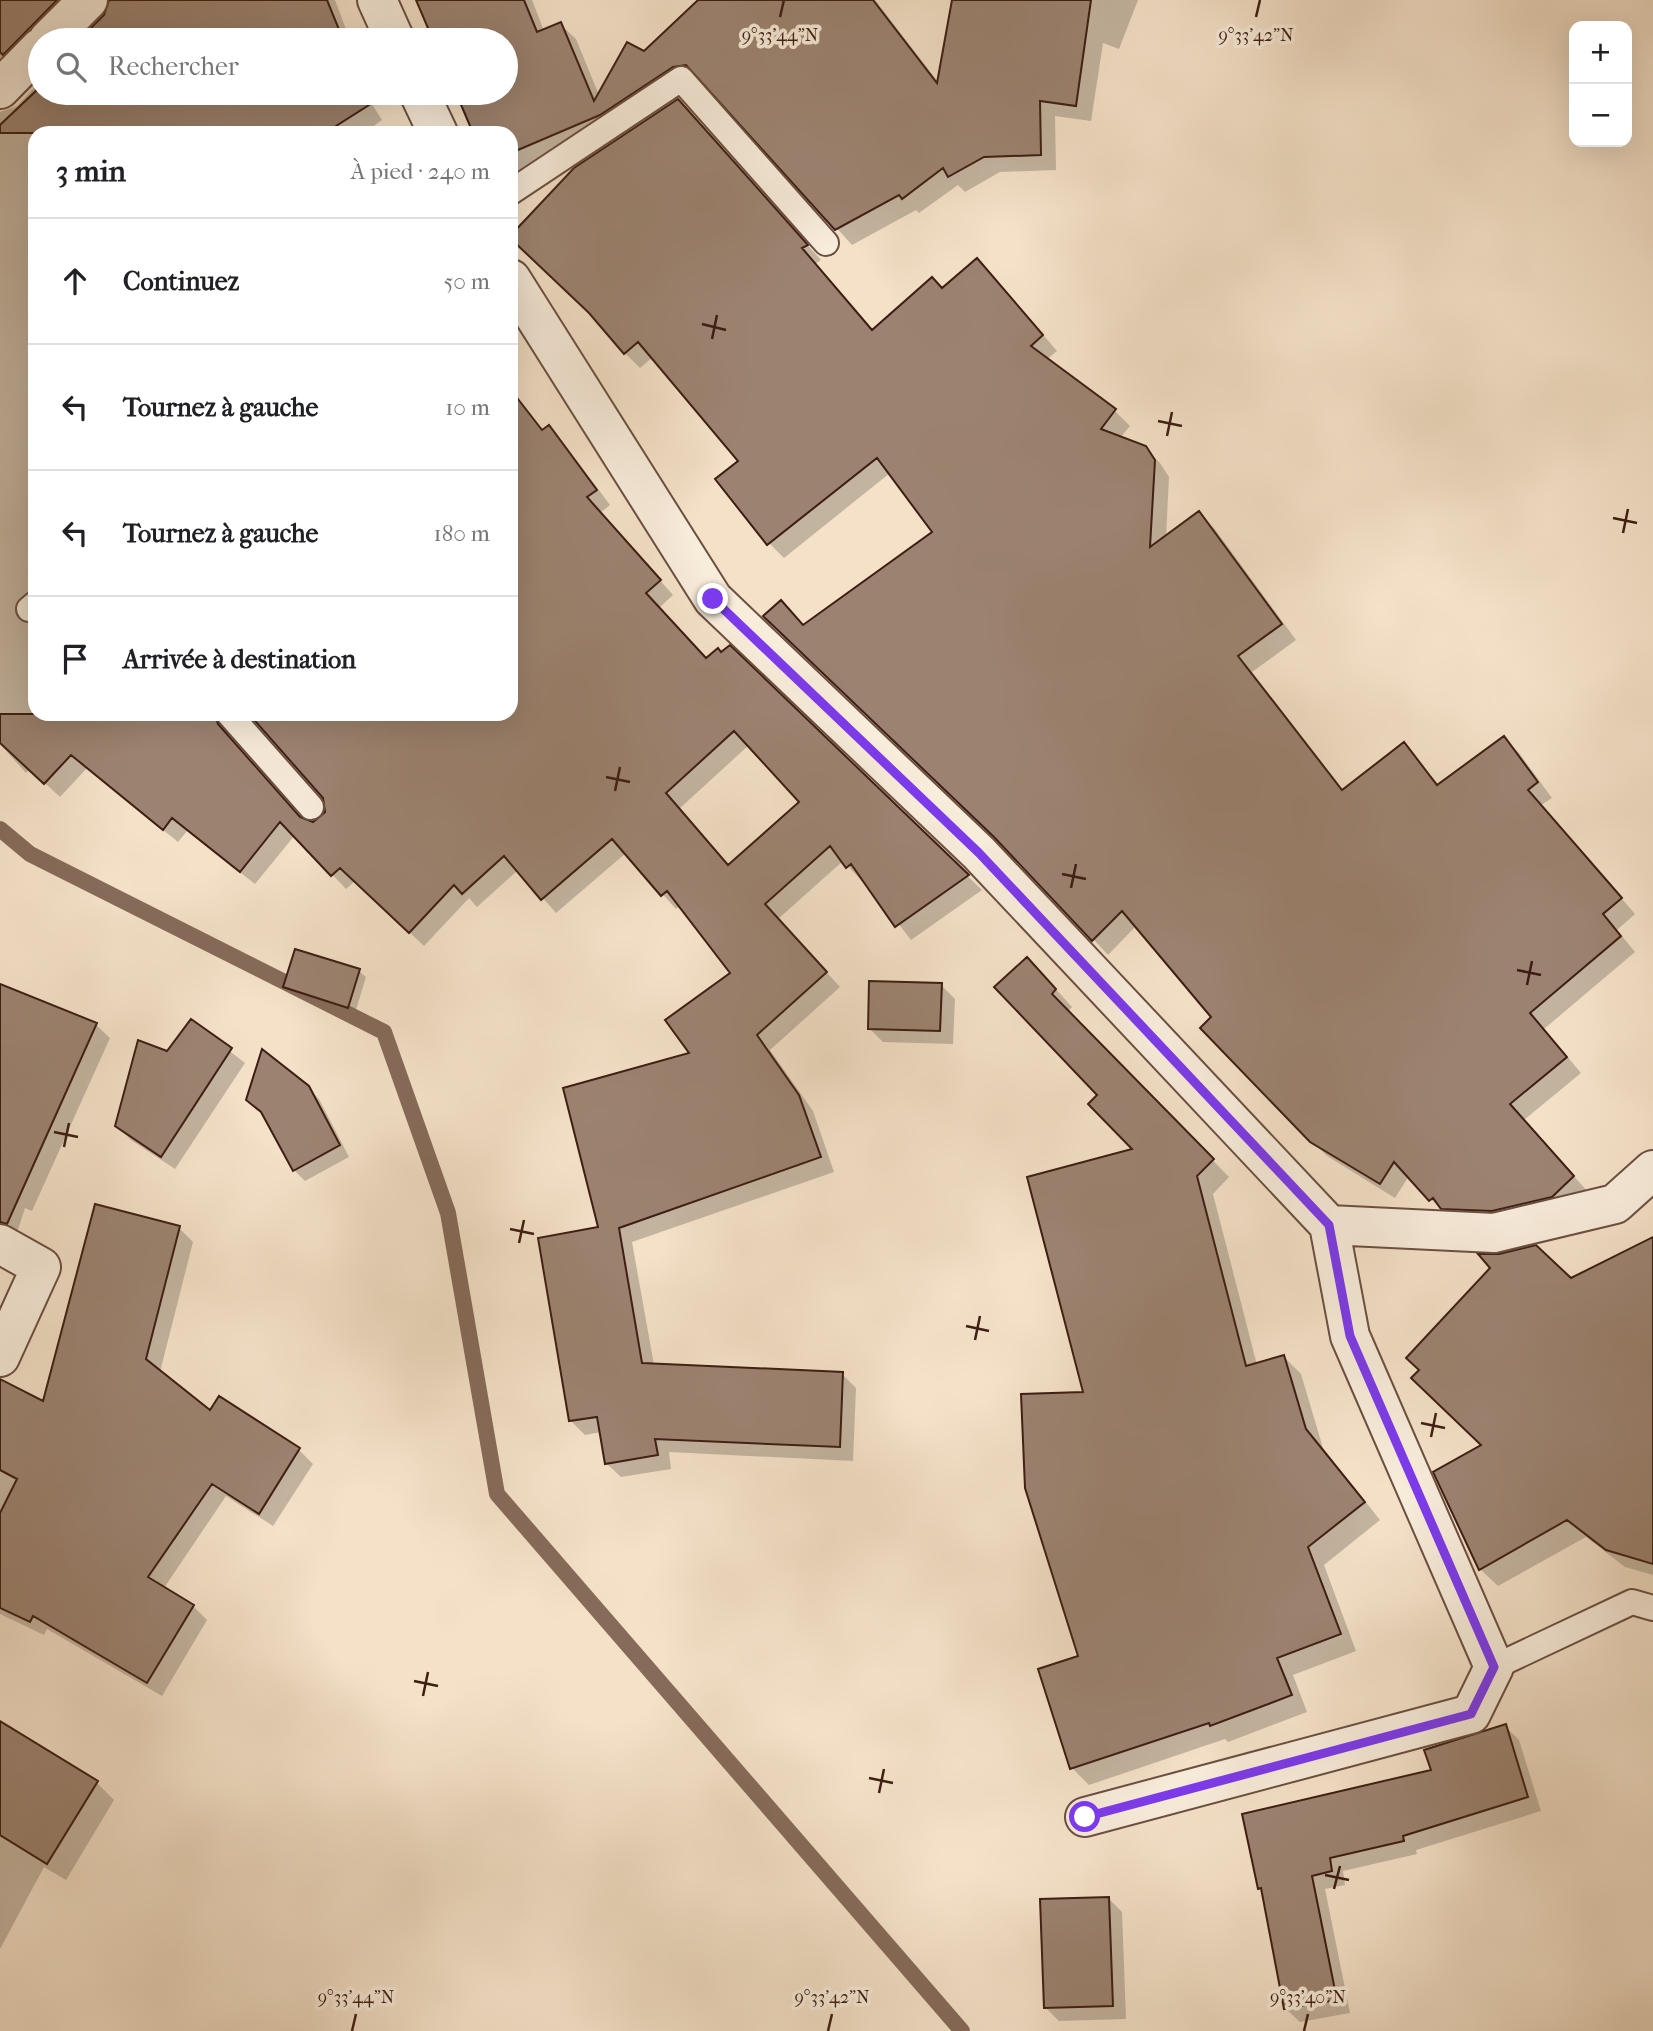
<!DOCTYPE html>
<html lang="fr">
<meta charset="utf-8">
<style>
:root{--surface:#fff;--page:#f2f2f2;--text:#202124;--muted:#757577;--line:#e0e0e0}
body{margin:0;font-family:"IM FELL French Canon",serif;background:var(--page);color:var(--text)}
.controls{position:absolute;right:21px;top:21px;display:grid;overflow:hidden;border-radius:14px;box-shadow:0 7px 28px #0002}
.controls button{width:63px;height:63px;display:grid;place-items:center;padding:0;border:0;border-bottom:2px solid var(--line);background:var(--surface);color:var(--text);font:35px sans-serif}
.stop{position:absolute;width:21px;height:21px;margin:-16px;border:5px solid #7c3aed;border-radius:50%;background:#fff}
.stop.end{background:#7c3aed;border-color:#fff;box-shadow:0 2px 7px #0008}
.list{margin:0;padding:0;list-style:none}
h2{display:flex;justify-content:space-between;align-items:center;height:91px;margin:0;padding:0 28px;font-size:30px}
h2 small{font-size:23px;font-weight:400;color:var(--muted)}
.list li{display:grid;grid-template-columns:46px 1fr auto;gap:21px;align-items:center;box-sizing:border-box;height:126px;padding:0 28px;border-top:2px solid var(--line)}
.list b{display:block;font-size:26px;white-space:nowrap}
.list em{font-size:23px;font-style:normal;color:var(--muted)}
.icon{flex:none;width:38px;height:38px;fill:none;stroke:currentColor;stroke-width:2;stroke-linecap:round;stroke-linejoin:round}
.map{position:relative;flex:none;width:1653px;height:2031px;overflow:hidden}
.search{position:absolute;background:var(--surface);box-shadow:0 7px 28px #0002;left:28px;top:28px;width:490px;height:77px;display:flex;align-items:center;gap:18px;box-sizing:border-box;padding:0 24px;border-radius:38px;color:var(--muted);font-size:26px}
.panel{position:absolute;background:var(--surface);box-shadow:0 7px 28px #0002;left:28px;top:126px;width:490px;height:595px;border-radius:21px}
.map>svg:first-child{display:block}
.shadow{fill:#0003;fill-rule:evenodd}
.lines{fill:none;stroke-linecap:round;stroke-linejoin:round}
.stream{stroke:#866b5a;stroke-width:16}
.building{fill:#9c8371;stroke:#3d1e13;stroke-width:2;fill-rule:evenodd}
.lane-casing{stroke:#6b4f40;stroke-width:28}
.street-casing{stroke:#6b4f40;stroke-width:42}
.lane{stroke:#f8ecdb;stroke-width:24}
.street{stroke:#f8ecdb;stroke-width:38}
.route{stroke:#7c3aed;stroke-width:9}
.ticks{fill:none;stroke:#3d1e13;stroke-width:2.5}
.ticks-label{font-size:18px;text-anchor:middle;fill:#3d1e13;stroke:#f8ecdb;stroke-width:7;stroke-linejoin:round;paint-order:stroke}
</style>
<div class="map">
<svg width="1653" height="2031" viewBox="0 0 1653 2031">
<rect width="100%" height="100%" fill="#f4e1c8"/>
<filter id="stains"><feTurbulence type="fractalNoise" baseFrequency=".00286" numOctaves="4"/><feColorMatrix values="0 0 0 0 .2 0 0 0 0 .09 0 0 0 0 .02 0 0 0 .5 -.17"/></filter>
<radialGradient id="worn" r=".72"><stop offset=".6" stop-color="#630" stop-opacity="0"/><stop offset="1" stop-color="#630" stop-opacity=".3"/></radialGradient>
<path class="shadow" d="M0,0h88l-88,90z
M111,0h224l15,40h-269l24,-23z
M418,0h114l12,31 16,-7 16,15 23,56 102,-95h174l64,83 15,-83h184l-19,49 -16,-6 -12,78 -36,-5 1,54 -56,2 -35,20 -7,-7 -39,28 -3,-3 -64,35 -145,-162 -10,-4 -81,51 -98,42 -7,-7v-32h-21l-22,-40h38v-53h-67z
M40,82v11h325l17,27 -18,13h-329v481l-7,5 1,5 6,-1v91h205l-7,3 -5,15 4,8 69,79 14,4 11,-10 1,-9 -74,-87 -8,-3h266v-310l6,-4 27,31 5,-4 14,15 47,63 -10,8 73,82 -14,13 47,52 24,-12 252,242 -71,50 -47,-61 -2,2 -19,-20 -65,58 62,68 -70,63 43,61 21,61 -202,70 22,123 188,9 14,14 -3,73 -184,-9 2,17 -50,8 -15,-14 -5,-31 -16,3 -14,-14 30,-193 131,-255 -52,-67 -4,3 -50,-56 -70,60 -38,-43 -41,37 -8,-9 -45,48 -69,-65 -9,8 -51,-54 -40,49 -68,-53 -9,11 -91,-74 -27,29 -30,-28 -4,4 -26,-29v-632l17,-6zM749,745l53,57 -73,65 -50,-58z
M678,101l143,159 -6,4 58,67 70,-41 34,-29 15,14 65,76 -11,9 69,51 15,15 -10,12 25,10 15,15 9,14 -3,61 33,-24 15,14 82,112 -44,32 92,119 60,-47 35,41 65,-47 15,15 33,45 -11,7 94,109 -18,16 18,22 -91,77 37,44 -57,47 64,72 -80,33 -62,-10 -37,-39 -14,22 -68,-42 -125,-128 11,-11 -76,-92 -29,30 -304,-328 131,-95 -45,-59 -106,85 -15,-15 -29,-82 -87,-104 -13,11 -15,-15z
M359,971l7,6 -11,36 -64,-20 -6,-7z
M1044,976l28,31 -4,5 161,165 -16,17 44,171 27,-8 17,17 22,74 57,72 -56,45 32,86 -63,24 14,37 -79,30 -3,-3 -136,46 -17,-17 8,-111 5,-264 50,-243 -36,-55 -102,-108z
M941,985l14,14 -2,45 -70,-2 -14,-14z
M0,986l96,39 14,13 -78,173 -7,-3 -9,28 -16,6z
M191,1021l54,42 -70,106 -44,-29 -14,-14z
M307,1087l12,12 30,58 -44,24 -11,-11 -30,-55 -16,-16z
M179,1228l14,14 -33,130 51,41 8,-14 80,51 14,14 -40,62 -47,-30 -62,92 29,18 14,14 -45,76 -115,-67 -3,6 -44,-21v-234l44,23z
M1653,1239v336l-28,-8 -39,-30 -88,49 -18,-17 4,-123 87,-166z
M0,1723l96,59 18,18 -48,80 -22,-13 -44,82z
M1505,1726l14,14 22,71 -125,39 1,4 -74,17 2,14 -20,4 25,124 -50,9 -14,-13 -22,-117 -4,-4z
M1109,1899l13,13 4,107 -67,2 -14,-14z"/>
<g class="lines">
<path class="stream" d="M0,829l30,25 354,178 64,181 49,281 465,537"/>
</g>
<path class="building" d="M0,0h57l-54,55 -3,-3z
M109,0h218l13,32 -13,6 1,2h-249l25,-25z
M416,0h108l13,32 24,-10 33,79 33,-59 17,9 54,-51h175l64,83 15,-83h139l-15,106 -36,-5 1,54 -57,2 -36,20 -5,-9 -41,31 -3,-4 -64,35 -149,-165 -13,2 -73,48 -89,38v-20h-38l-17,-40h50v-53h-73z
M40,79v14h321l8,12 -44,28h-325v-8l39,-37 -4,-3z
M678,99l130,146 -6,3 70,82 60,-53 10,11 35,-30 66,77 -12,11 85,63 -15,20 45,17 9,14 -5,87 49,-36 83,113 -44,32 104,134 62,-48 33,43 67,-49 34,46 -10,8 94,108 -19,16 18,22 -91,77 37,44 -57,47 64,72 -22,21 -60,14 -51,-2 -8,-11 -4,3 -35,-39 -14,22 -70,-42 -110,-114 11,-11 -89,-106 -30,30 -98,-104 -231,-221 18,-16 22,25 129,-93 -55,-74 -110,87 -52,-66 23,-18 -100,-119 -14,12 -35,-41 -78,-74v-4l63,-67z
M511,390l31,40 7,-5 48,65 -10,7 74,83 -15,13 60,65 12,-10 3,4 9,-7 239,230 -74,52 -44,-63 -5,4 -16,-22 -65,58 62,68 -70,63 42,60 22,62 -202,71 23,135 201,9 -3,75 -185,-8 3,16 -53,9 -8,-47 -28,4 -31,-183 60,-11 -35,-139 126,-35 -24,-33 65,-47 -63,-82 -6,5 -49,-57 -71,61 -37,-44 -42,38 -8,-9 -45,48 -69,-65 -9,8 -51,-54 -40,50 -68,-54 -9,12 -92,-75 -27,29 -44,-41v-29h215l3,10 82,93 13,5 12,-10 -2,-14 -74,-84h262zM734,731l65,71 -71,63 -62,-72z
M295,949l65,20 -12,39 -65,-21z
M1027,957l29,32 -4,5 162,165 -17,17 49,190 38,-11 22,74 59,73 -57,45 33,87 -64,24 15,37 -82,31 -1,-3 -139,46 -32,-100 40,-13 -53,-168 -4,-94 62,-2 -56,-215 105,-28 -44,-45 9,-9 -103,-108z
M869,981l73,2 -2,48 -72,-2z
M0,984l97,39 -90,201 -7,-2z
M191,1019l41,29 -71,109 -46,-31 23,-86 29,11z
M262,1049l47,37 31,59 -47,26 -32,-59 -15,-12z
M95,1204l85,22 -34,133 64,51 9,-14 81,52 -41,66 -47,-30 -64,93 46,28 -47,78 -114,-67 -3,6 -30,-14v-95l17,-34 -17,-9v-91l43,22z
M1653,1237v327l-47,-14 -39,-30 -88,50 -46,-98 48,-27 -70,-67 8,-8 -13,-12 84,-90 -12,-14h21l37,-9 35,33z
M0,1721l98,60 -51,83 -47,-29z
M1506,1724l22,73 -125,39 1,5 -74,17 2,13 -20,5 25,124 -53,9 -23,-121 -3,1 -16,-75 189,-44 -7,-20z
M1109,1897l4,109 -69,2 -4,-109z"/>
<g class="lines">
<defs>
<path id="lane" d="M511,192l170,-113 145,164
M29,609l6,-5
M229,714l82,93
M1494,1667l138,-65 21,6"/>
<path id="street" d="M377,0l18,40
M48,40l40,-40
M0,89l40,-41
M419,93l19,40
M511,279l202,320 266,254 350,372 21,111 144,331 -23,47 -386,103
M1329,1225l165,8 121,-29 38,-34
M0,1244l41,23 -41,90"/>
</defs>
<use href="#lane" class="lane-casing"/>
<use href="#street" class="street-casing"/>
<use href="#lane" class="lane"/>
<use href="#street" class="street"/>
</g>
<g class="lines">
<path class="route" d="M713,599l266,254 350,372 21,111 144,331 -23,47 -386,103"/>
</g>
<path class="ticks" d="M780,17l4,-17M1256,17l4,-17M702,324l24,6M712,339l5,-24M1158,421l24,5M1167,436l5,-24M1613,518l24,5M1623,533l5,-24M606,777l24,5M615,791l5,-24M1062,874l24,5M1071,888l5,-24M1517,970l24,5M1527,985l5,-24M54,1132l24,5M64,1147l5,-24M510,1229l24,5M519,1243l5,-23M966,1326l23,5M975,1340l5,-24M1421,1423l24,5M1431,1437l5,-24M414,1681l24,5M423,1696l5,-24M869,1778l24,5M879,1793l5,-24M1325,1875l24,5M1334,1889l6,-23M352,2031l4,-17M828,2031l4,-17M1304,2031l4,-17"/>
<g class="ticks-label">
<text x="780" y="41">9°33'44"N</text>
<text x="1256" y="41">9°33'42"N</text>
<text x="356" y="2003">9°33'44"N</text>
<text x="832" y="2003">9°33'42"N</text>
<text x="1308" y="2003">9°33'40"N</text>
</g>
<rect width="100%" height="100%" filter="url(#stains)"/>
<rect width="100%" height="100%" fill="url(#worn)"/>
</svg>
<div class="controls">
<button>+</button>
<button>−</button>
</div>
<div class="stop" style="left:1085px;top:1817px"></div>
<div class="stop end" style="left:713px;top:599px"></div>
<div class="search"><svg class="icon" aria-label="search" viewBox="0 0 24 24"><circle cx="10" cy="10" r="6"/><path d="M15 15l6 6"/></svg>Rechercher</div>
<section class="panel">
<h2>3 min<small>À pied · 240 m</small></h2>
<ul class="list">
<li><svg class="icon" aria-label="ahead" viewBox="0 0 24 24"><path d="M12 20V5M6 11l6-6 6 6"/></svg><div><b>Continuez</b></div><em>50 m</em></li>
<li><svg class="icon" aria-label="left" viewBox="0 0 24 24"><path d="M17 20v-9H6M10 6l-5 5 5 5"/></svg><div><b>Tournez à gauche</b></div><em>10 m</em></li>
<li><svg class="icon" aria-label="left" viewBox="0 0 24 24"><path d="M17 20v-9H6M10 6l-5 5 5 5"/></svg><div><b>Tournez à gauche</b></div><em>180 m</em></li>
<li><svg class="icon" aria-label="arrive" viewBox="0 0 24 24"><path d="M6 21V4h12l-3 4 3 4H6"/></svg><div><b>Arrivée à destination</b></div></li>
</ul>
</section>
</div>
